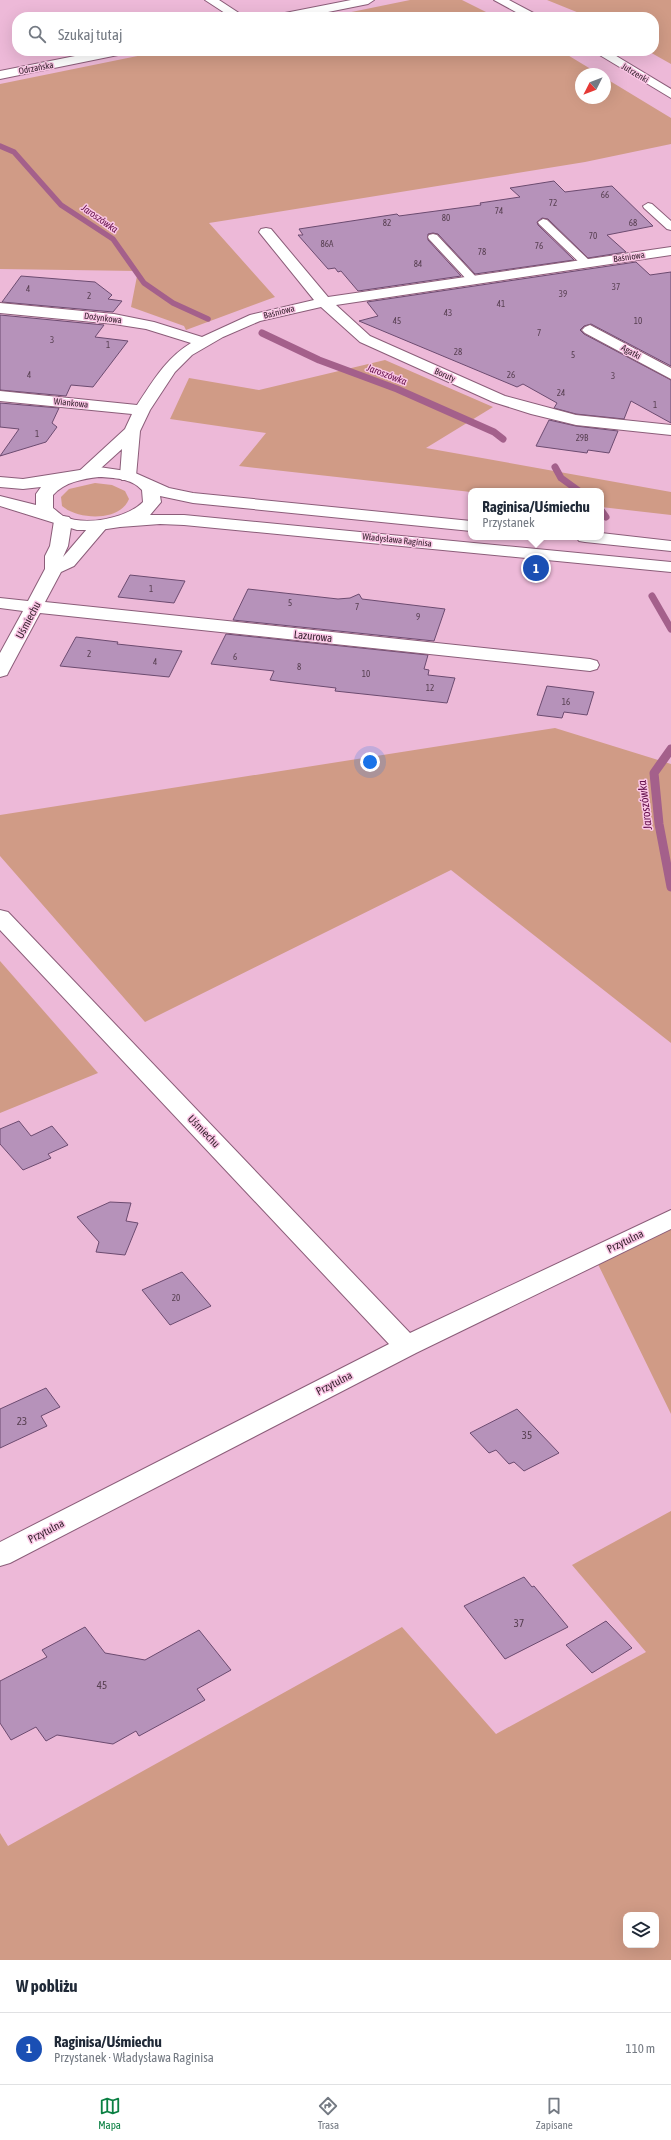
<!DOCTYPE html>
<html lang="pl">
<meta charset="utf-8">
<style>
:root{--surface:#fff;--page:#f2f2f3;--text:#1f2937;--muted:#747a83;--line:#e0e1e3;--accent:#0b8043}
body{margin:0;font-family:"Asap Condensed",sans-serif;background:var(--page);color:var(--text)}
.controls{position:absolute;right:12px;bottom:12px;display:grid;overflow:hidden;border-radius:8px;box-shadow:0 4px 16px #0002}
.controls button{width:36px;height:36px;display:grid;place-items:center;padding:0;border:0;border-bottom:1px solid var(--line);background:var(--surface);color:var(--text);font:20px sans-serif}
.compass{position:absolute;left:575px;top:68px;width:36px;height:36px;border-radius:50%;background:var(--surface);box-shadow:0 4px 16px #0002;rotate:228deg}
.you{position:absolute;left:370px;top:762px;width:14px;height:14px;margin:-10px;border:3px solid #fff;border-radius:50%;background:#1a73e8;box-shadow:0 0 0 6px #1a73e833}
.badge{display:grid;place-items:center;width:26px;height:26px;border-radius:50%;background:var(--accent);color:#fff;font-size:13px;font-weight:700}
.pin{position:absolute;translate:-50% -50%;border:2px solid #fff;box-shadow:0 1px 4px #0006}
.popup{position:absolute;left:468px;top:488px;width:136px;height:52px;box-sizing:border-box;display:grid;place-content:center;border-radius:8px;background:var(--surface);filter:drop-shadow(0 1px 3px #0005);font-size:13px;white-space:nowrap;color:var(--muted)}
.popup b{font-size:15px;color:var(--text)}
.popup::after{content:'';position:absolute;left:50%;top:100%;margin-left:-8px;border:8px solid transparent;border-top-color:var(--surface)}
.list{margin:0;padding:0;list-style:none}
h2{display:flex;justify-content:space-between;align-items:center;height:52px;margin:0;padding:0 16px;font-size:17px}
h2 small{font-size:13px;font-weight:400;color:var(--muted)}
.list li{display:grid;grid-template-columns:26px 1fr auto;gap:12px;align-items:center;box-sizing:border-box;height:72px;padding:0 16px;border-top:1px solid var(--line)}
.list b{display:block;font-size:15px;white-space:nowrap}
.list p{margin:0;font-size:13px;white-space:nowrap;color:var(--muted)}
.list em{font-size:13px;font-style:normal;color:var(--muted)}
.icon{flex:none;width:22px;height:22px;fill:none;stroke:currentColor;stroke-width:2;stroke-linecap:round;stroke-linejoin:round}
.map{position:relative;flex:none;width:671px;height:1960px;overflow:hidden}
.search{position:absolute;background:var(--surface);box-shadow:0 4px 16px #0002;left:12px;right:12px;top:12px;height:44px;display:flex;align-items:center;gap:10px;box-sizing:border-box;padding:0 14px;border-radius:16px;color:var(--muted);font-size:15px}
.sheet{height:124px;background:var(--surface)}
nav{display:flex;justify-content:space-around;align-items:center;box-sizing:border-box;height:56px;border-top:1px solid var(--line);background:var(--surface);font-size:11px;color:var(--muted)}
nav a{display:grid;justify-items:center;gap:2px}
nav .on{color:var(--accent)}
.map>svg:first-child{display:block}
.green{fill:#d09b86;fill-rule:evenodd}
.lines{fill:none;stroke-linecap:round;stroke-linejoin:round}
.stream-far2{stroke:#a4608b;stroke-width:5.5}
.stream-far1{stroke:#a4608b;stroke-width:7}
.stream{stroke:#a4608b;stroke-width:9}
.building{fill:#b692ba;stroke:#6c4b70}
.lane-casing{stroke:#8b5d79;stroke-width:2}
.street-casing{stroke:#8b5d79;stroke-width:2}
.secondary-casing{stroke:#8b5d79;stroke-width:2}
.lane{fill:#fff;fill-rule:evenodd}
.street{fill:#fff;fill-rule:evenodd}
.secondary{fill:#fff;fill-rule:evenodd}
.labels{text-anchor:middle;stroke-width:3;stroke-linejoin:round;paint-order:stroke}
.far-street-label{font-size:9px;fill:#382430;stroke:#fac6e5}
.number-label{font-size:9px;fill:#584052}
.far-water-label{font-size:10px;font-style:italic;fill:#65104c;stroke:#fac6e5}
.street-label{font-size:11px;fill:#382430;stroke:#fac6e5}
.near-number-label{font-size:11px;fill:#584052}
.water-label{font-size:12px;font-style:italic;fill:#65104c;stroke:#fac6e5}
</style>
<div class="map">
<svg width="671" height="1960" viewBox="0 0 671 1960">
<rect width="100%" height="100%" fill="#edb9d8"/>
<path class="green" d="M410,0h52l34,17h-169z
M547,0h124v64l-23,-13h6v-34h-65z
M162,51h399l38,23h-18v24h24v-20l66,40v26l-86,18 -376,61 66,74 -89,33 -2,-4 -53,-19 7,-36 -138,-2v-185z
M385,360l108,47 -67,41 245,44v23l-70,-8v-16l-130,1 -232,-26 27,-33 -96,-14 19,-41 70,12z
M95,483l17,2 13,6 4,8c-9,23 -51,21 -67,7l-1,-9 8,-8z
M555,728l116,36v279l-220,-173 -306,152 -145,-166v-41z
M0,961l98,112 -98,40z
M671,1219v195l-77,-158z
M671,1511v449h-671v-127l8,13 394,-219 94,107 150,-82 -74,-87zM626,1915h30v30h-30z"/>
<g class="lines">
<path class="stream-far2" d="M0,146l14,6 47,53 52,34 31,44 29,20 35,16"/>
<path class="stream-far1" d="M262,333l57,27 78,29 97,43 9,7
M555,467l6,11 18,13
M601,510l5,7
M652,596l19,33"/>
<path class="stream" d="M671,749l-17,24 5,51 12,63"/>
</g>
<path class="building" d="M554,181l11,11 47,-6 41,40 -46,9 19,17 -38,6 -40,-39 -6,-1 -5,4 1,3 36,35 -99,14 -37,-40 -5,-1 -5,1v6l33,36 -103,15 -17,-20 -3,1 -3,-4 -7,1 -30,-34h5l-4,-6 98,-15 2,2 82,-11 -1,-2 40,-6 -10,-9z
M636,262l14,13 21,-3v94l-80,-42 -7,2 -4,4 4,4 87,46v43l-40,-22 -7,18 -48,-5 -22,-6 3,-5 -34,-19 -6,3 -158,-66 19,-5 -11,-14z
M21,276l74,6 17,13 -4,4 14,2 -9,11 -111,-10z
M0,315l104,10 -9,12 33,4 -35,46 -22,-2 -5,11 -66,-6z
M0,403l59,5 -7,15 5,4 -11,15 -46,14 19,-27 -19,-2z
M549,420l27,6 42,5 -9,22 -21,-3 -1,3 -51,-7z
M130,575l55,6 -11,22 -56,-6z
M248,589l90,10 12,-1 9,-4 3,5 83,10 -11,32 -201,-21z
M226,634l202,21 -4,14 5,1 -1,5 27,3 -8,25 -112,-12 1,-3 -51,-6 -15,-2 4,-9 -63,-7z
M76,637l42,5 -1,2 65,7 -13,26 -109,-11z
M547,686l47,6 -7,23 -23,-3 -2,6 -25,-3z
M19,1121l12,15 21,-10 16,19 -20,9 3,4 -28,12 -23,-26v-15z
M110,1202l21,1 -5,18 12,2 -13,32 -29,-3 3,-10 -22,-25z
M182,1272l29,34 -41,19 -28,-35z
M46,1388l14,19 -19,9 6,10 -47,22v-39z
M517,1409l42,44 -35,18 -10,-9 -5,2 -13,-14 -7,3 -19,-20z
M524,1577l8,10 2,-1 34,41 -63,32 -41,-53z
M606,1621l26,27 -40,25 -26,-28z
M85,1627l20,26 40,7 54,-30 32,40 -34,19 8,11 -66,36 -3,-5 -23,13 -56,-9 -11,6 -10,-14 -25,13 -11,-17v-42l47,-24 -5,-7z"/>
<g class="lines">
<defs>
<path id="lane" d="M648,203l4,1 19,17v9l-4,-1 -23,-21 -1,-2z
M543,219l4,1 44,42 1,2 -1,2h-8l-44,-42 -1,-2z
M433,234l4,1 40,43 1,2 -1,2h-8l-40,-43 -1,-2 1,-2z"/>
<path id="street" d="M205,0h14l26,17h-14z
M351,0h23l-6,4 -65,13h-24l6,-4z
M494,0h15l32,17h-16z
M100,51h24l-6,4 -118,24v-8z
M593,51h15l63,38v9z
M266,228l5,1 57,68 343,-50v8l-335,50 34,31 135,60 71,19 95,10v10l-95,-10 -45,-11 -38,-12 -133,-60 -39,-35 -61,14 -37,16 -31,18 -17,17 -25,38 -10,21 -4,45 -2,4h-12l-2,-4 2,-27 -32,29h-12l-2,-4 49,-45 7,-15 -132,-13v-10l137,14c16,-24 29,-47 54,-62l-45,-14 -32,-5 -114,-11v-10l114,11 40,8 48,15 48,-22 64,-15 -55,-68 2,-3z
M590,325l81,43v11l-86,-46 -3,-3 3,-3z
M63,516l6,1 3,4 -4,25 -5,11 30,-35 6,-1 6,1 3,4 -34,40 -13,6 -16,30 545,57 7,2 2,4 -2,4 -7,2 -550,-58 -31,58 -2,4 -7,2v-24l23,-42 -23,-3v-10l28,3 17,-32v-13l5,-10 4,-25 3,-4z
M0,910l8,2 402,421 261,-123v19l-255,124 -406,210 -10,3v-24l389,-198 -389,-414z"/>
<path id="secondary" d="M99,467l34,5 36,16 24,5 278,28v10l-278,-28 -33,-7 1,6 -11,13h34l487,47v10l-487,-47 -24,-1 -40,3 -20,3h-23l-77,-24v-10l36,9v-11l5,-7 -18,2 -23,-2v-10l23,2zM99,477c15,1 32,1 43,13l1,12c-16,16 -58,25 -80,14 -3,-2 -6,-5 -10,-8v-13c12,-13 29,-16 46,-18z
M601,533l70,8v10l-86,-9 -6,-1 -3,-4h25z"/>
</defs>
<use href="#lane" class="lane-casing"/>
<use href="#street" class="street-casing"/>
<use href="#secondary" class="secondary-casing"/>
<use href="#lane" class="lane"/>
<use href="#street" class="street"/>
<use href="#secondary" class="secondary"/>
</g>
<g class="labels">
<g class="far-street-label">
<text transform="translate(36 68) rotate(-11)" y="3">Odrzańska</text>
<text transform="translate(635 73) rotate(31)" y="3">Jutrzenki</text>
<text transform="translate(629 257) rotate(-8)" y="3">Baśniowa</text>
<text transform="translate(279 312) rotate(-14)" y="3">Baśniowa</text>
<text transform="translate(103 318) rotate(7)" y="3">Dożynkowa</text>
<text transform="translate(631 352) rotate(29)" y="3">Agatki</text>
<text transform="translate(445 375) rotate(24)" y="3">Boruty</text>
<text transform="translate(71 403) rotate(6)" y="3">Wiankowa</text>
<text transform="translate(397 540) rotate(6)" y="3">Władysława Raginisa</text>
</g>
<g class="number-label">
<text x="605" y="198">66</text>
<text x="553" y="206">72</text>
<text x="499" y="214">74</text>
<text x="446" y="221">80</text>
<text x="387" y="226">82</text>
<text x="633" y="226">68</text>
<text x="593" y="239">70</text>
<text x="327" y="247">86A</text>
<text x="539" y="249">76</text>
<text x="482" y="255">78</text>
<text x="418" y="267">84</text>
<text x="616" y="290">37</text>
<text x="28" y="292">4</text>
<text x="563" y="297">39</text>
<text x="89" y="299">2</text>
<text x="501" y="307">41</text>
<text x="448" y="316">43</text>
<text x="397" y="324">45</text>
<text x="638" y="324">10</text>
<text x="539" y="336">7</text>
<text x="52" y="343">3</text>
<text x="108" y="348">1</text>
<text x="458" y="355">28</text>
<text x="573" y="358">5</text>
<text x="29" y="378">4</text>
<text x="511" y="378">26</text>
<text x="613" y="379">3</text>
<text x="561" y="396">24</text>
<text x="655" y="408">1</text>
<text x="37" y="437">1</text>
<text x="582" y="441">29B</text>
<text x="151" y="592">1</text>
<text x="290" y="606">5</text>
<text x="357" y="610">7</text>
<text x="418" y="620">9</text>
<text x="89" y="657">2</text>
<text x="235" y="660">6</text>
<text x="155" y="665">4</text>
<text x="299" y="670">8</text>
<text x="366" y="677">10</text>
<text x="430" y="691">12</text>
<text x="566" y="705">16</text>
<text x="176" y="1301">20</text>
</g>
<g class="far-water-label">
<text transform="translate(100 218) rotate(35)" y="4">Jaroszówka</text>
<text transform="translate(387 374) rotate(21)" y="4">Jaroszówka</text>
</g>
<g class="street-label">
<text transform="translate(28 620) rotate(-62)" y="4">Uśmiechu</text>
<text transform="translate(313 636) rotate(6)" y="4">Lazurowa</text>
<text transform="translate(204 1131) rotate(46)" y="4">Uśmiechu</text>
<text transform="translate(625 1241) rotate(-26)" y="4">Przytulna</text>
<text transform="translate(334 1383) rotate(-27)" y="4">Przytulna</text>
<text transform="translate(46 1531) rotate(-27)" y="4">Przytulna</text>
</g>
<g class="near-number-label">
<text x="22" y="1425">23</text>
<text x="527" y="1439">35</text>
<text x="519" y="1627">37</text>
<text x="102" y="1689">45</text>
</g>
<g class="water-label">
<text transform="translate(645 805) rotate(-97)" y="4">Jaroszówka</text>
</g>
</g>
</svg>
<div class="controls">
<button><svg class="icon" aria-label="layers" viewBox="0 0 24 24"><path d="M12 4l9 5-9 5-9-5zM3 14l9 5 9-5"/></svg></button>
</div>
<svg class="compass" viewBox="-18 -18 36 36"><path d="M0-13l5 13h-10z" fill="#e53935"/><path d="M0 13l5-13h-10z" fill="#747a83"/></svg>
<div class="you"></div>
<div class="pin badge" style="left:536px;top:568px;background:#1a4fb4">1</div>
<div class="popup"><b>Raginisa/Uśmiechu</b>Przystanek</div>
<div class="search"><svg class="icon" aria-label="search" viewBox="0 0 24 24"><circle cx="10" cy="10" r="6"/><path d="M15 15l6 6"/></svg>Szukaj tutaj</div>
</div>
<section class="sheet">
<h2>W pobliżu<small></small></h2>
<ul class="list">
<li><span class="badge" style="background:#1a4fb4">1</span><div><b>Raginisa/Uśmiechu</b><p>Przystanek · Władysława Raginisa</p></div><em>110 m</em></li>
</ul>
</section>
<nav>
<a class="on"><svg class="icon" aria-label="map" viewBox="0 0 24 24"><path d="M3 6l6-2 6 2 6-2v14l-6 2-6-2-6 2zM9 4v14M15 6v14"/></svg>Mapa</a>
<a><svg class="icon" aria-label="directions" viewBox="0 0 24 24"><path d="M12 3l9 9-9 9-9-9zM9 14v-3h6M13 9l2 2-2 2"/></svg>Trasa</a>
<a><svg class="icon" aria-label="saved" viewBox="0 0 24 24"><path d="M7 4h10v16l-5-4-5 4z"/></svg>Zapisane</a>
</nav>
